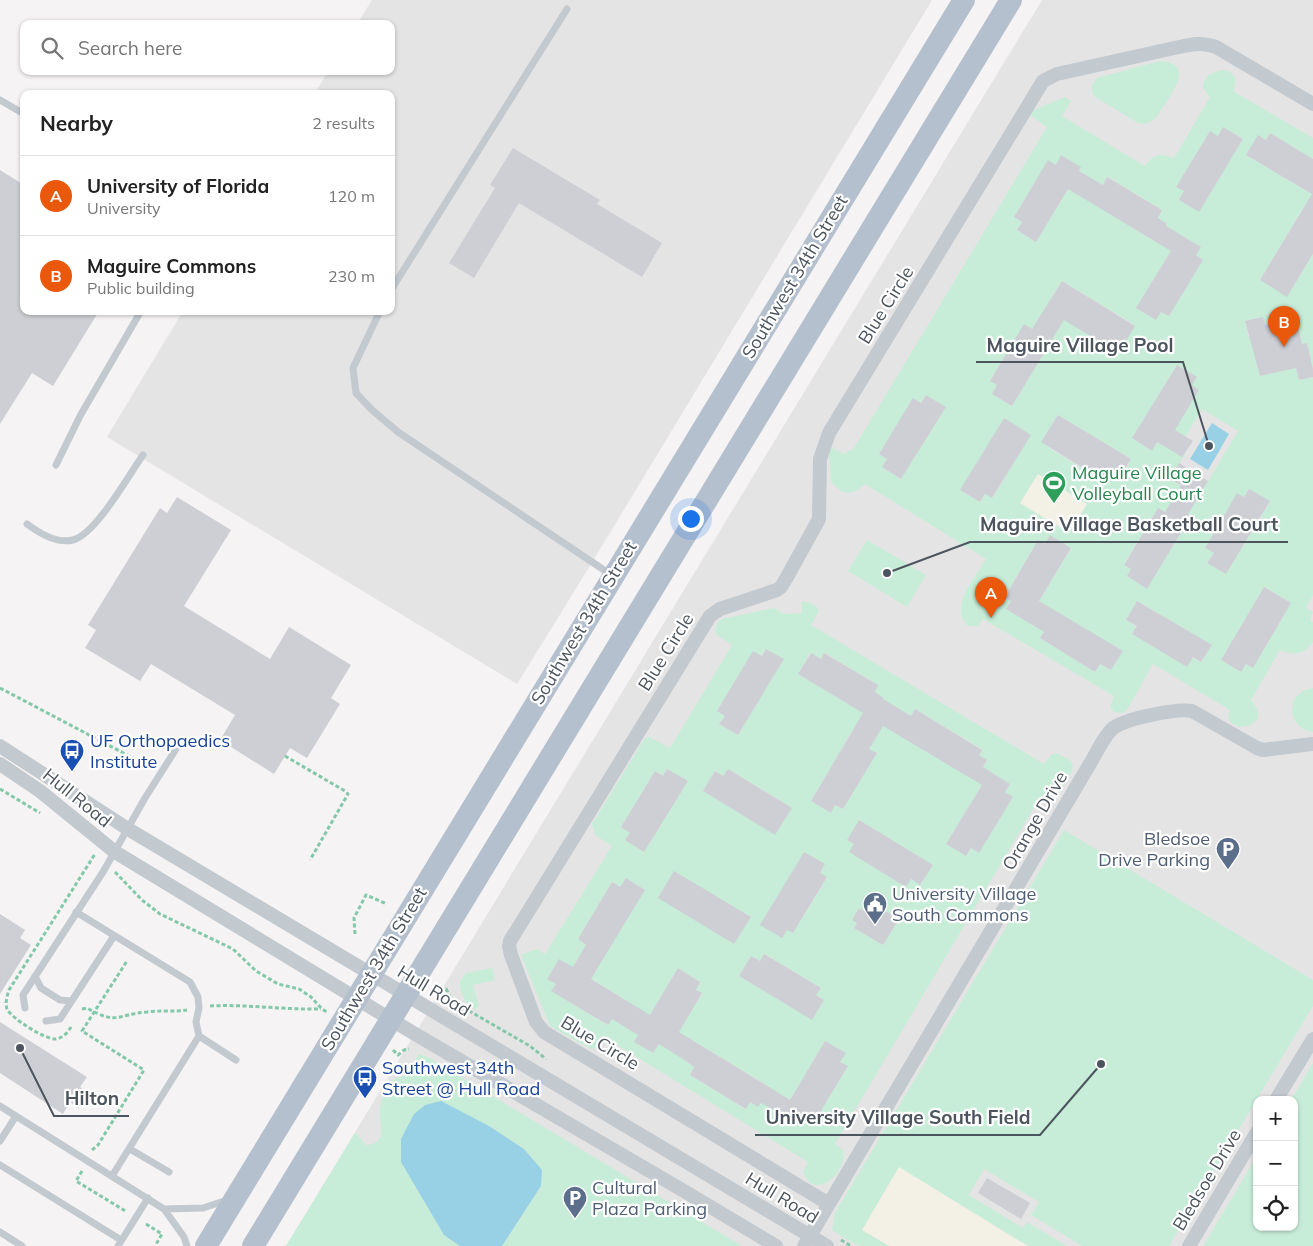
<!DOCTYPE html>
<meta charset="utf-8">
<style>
:root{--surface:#fff;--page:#f6f6f6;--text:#222;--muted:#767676;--line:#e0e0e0;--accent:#ea580c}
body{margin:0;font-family:Mulish,sans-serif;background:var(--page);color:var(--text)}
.controls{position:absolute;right:15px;bottom:15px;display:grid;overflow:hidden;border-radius:10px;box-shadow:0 1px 4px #0004}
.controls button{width:45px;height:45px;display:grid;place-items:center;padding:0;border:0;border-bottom:1px solid var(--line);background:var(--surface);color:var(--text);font:25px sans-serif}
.you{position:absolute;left:690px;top:518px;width:18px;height:18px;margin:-12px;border:4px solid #fff;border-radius:50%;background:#1a73e8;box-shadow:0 0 0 8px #1a73e833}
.badge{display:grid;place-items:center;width:32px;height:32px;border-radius:50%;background:var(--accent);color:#fff;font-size:16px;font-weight:700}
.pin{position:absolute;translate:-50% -41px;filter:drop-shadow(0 1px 2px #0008)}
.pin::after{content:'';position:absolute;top:26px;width:18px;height:15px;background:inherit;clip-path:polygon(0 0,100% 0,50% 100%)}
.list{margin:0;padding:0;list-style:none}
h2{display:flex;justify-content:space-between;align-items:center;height:65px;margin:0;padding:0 20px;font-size:21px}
h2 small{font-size:16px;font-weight:400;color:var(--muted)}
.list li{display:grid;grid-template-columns:32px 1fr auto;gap:15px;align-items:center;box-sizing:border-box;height:80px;padding:0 20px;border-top:1px solid var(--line)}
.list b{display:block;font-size:19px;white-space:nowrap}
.list p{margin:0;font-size:16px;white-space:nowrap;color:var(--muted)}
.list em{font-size:16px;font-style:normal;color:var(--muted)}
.icon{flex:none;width:28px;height:28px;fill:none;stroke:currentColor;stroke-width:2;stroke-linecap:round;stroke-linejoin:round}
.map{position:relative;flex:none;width:1313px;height:1246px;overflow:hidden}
.search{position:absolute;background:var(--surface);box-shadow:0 1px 4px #0004;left:20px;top:20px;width:375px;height:55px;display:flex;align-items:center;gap:12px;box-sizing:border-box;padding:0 18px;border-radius:10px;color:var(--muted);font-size:19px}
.panel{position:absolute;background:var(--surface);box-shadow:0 1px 4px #0004;left:20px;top:90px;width:375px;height:225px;border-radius:10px}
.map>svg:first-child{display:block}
.education{fill:#e5e4e4;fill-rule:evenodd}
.green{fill:#c7edd8;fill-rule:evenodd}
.sand{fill:#f3f0e6}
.water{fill:#98d0e5}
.building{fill:#cdcfd4}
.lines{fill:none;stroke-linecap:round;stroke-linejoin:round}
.path{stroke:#82c8a9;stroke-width:3;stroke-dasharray:4 2.5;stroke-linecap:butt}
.service{stroke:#c2c9cf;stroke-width:7}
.minor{stroke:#c2c9cf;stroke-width:14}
.primary{stroke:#b5c0ce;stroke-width:22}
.labels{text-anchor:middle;stroke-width:4.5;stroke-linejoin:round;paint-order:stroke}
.street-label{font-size:18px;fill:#4c555e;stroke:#fff}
.leisure-label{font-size:18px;fill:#27864d;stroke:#fff;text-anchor:start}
.transit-label{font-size:18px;fill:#164399;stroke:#fff;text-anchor:start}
.service-label{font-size:18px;fill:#4e5e75;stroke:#fff;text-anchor:start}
.leader{fill:none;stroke:#4c555e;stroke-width:2}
.callout-dot{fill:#4c555e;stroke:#fff;stroke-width:2}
.callout-label{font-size:19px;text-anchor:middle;font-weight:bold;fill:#4c555e;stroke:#fff;stroke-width:4.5;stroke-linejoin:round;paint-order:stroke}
</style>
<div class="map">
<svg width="1313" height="1246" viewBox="0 0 1313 1246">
<rect width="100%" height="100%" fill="#f5f3f3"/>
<path class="education" d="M372,0h560l-347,574 -68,110 -410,-247 76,-126h208v-217h-76l13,-23h63v-47h-34z
M1042,0h271v1246h-1027zM1257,1100h37v127h-37z"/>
<path class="green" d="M1160,61c40,2 6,40 -4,57 -5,4 -11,7 -18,5l-43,-26 -3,-4v-8l5,-7z
M1224,70c12,2 13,11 9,21l80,47v21l-43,-26 -4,7 -8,-4 -12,19 67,40 -10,13 -43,72 22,13 4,-7 6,3 21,-35v115l-6,-26 -5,1 -4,-17h-4l-2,-9 -9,2 1,6 -18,5 -3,-14 -18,4 4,17 14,-3 -8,22 5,19 16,-4 15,-21 8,29 14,-3v218l-7,13 7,4 -3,8 3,2v21h-1c-9,13 -20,12 -32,7l-29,50c27,31 -33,35 -21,10l-77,-46 -26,46 -4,3 -9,-1 -4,-5 4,-11 -131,-77 -5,7h-10c-20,-18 8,-50 18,-67l-121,-75c-13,12 -22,12 -34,-2l-2,-29 2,-5 4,1 9,5 10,-6 193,-321 -16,-11 1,-5 33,-14 6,4 -9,15 83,50c9,-13 16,-13 29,-8l36,-61 -7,-9c1,-13 10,-17 21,-18zM1223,127l20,12 -44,72 -19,-11 4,-9 -7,-5 33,-55 8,5zM1062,156l19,12 -45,74 -19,-12 5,-8 -8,-5 34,-56 8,4zM1108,177l54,33 -4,8 9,6 -11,18 -72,-44 10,-18 9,5zM1181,235l20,12 -5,8 7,5 -34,56 -8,-4 -24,-5zM1062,281l73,44 -12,20 -8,-5 -5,8 -60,-48zM1038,320l19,12 -45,74 -19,-12 4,-9 -7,-5 34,-55 8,4zM1177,365l14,20 8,5 -34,56 -8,-4 -5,9 -20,-13zM926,395l20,12 -45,72 -19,-12 5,-8 -8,-5zM1202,409l36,22 -39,65 -29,-18 16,-26 -7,-4zM1058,415l73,44 -12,20 -9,-5 -5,8 -56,-34 5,-8 -8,-5zM1025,443l-32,55 -8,-4 -5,8 -20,-12zM1249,489l21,13 -44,72 -19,-11 7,-10 -9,-5 32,-54 7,3zM1171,504l20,12 -44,72 -20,-12 4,-7 -7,-5 34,-56 8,4zM1051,536l20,12 -44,73 -21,-12 5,-8 -6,-5 33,-56 7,4zM1265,587l18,11 -4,9 7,5 -33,56 -7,-4 -5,8 -20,-12zM1138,601l73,44 -9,17 -70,-29 5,-6 -11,-7zM1044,631l78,20 -11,19 -11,-6 -5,8 -55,-34z
M867,540l59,35 -19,32 -59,-36z
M801,602c8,0 15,1 18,9l-8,14 233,139 7,-9 5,-2 14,7 3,5 -1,6 -16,27 -7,2 -8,-4 -206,348 8,6c6,21 -30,54 -40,21l5,-9 -204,-125 -8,11 -5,1 -41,-23 -29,-71 16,-6 8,5 67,-108 -17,-11 -3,-11 53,-86 5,-1 20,11 62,-103 -15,-10c-3,-6 -1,-12 5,-16l52,-11 10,6 18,-1zM766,649l17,11 -45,75 -19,-11 6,-8 -8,-5zM810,653l11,6 4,-6 53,32 -3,7 9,6 -12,20 -74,-44zM915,709l67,40 -3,6 8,6 -12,19 -73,-70 9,6zM854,728l20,12 -5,9 8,4 -34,56 -8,-4 -4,8 -20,-12zM667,769l21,12 -44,71 -19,-12 5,-7 -9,-6 34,-56 8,5zM728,769l55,33 4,13 -12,19 -72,-43 12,-20 8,5zM990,772l20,12 -5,8 7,5 -46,59 -20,-12zM859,820l73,45 -11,20 -10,-6 -5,7 -52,-42zM804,852l21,12 -5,9 7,5 -34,55 -6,-3zM626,878l19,12 -59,55 -8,-6 34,-57 8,5zM867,907l9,5 3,-5 20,12 -16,26 -29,-17 3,-5 -5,-4 7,-11 5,3zM765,954l56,34 -5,7 8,5 -12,19 -73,-43 12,-20 9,5zM559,959l73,45 -12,20 -8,-5 -5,6 -55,-34 4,-7zM678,968l22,14 -4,8 6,4 -34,55 -9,-5 -6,9 -19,-11zM825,1041l20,12 -5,9 8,4 -35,58 -7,-5 -5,7 -19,-12zM697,1043l73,44 -12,20 -8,-5 -5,7 -55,-34 4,-8 -8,-6z
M1313,688v44c-28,-3 -28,-41 0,-44z
M1064,830l249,150v26l-144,240h-87l-51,-31 8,-13 -55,-33 -15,26 54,33 4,-6 40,24h-206l-8,-3 -21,-13 3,-17z
M492,968l3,12 -22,5 6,20 -3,5c-11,-6 -16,-15 -16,-28l6,-9z
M420,1054l9,4 313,188h-240l39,-60 1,-16 -18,-21 -35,-23 -45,109 16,11h-174l69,-113 5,4 5,8c26,-1 12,-24 15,-39 2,-9 10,-21 16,-28l10,-2 3,-3 9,-18z
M1313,1063v183h-110l54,-90v71h37v-127h-3z"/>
<path class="sand" d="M1038,474l49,30 -18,29 -49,-30z
M899,1167l129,79h-139l-27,-16z"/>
<path class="water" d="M1212,423l17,11 -21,36 -18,-11z
M441,1101l48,25 35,23 18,21 -1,16 -39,60h-42l-16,-11 -43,-73v-23l13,-25 11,-9z"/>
<path class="building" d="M1223,127l20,12 -44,73 -20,-12 5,-9 -8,-4 34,-56 8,5z
M1270,133l43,26v95l-26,43 -27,-17 52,-86 -66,-39 12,-20 8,5z
M513,148l87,52 -3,4 65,39 -20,34 -123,-74 -45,75 -25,-15 46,-75 -5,-3z
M1061,155l20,12 -2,4 24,14 4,-8 55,33 -4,8 9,6 -1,2 35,21 -5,8 7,5 -34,56 -8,-4 -5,8 -20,-12 35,-57 -103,-62 -32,53 -19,-12 5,-8 -8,-5 34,-57 8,5z
M0,170l24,15v126h75l-46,75 -21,-13 -32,51z
M1062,281l73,45 -12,20 -9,-6 -4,8 -46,-28 -52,86 -20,-12 5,-9 -7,-4 34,-57 8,5z
M1263,317l2,8 27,-7 2,9 4,-1 4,18 5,-1 6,26v8l-14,3 -3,-12 -36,8 -15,-55z
M1177,365l20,12 -5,8 7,5 -24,40 18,11 -11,16 -25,-15 -5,9 -20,-13z
M926,395l20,12 -45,72 -19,-12 5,-8 -8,-5 34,-56 8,5z
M1058,415l73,44 -13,21 -8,-6 -4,8 -65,-40z
M1004,418l27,17 -39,63 -7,-4 -5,8 -20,-12z
M1179,463l29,18 -20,33 3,2 -44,73 -20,-13 4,-7 -7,-4 34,-57 7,4 16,-27 -12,-6z
M1249,489l21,12 -44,73 -19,-11 7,-10 -9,-5 32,-55 7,4z
M177,497l54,33 -47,76 86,53 19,-32 62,38 -20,33 9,6 -33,54 -17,-10 -16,26 -54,-34 15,-25 -84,-51 -11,17 -55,-33 11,-18 -8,-5 72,-117 7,5z
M1050,535l21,13 -32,53 84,50 -12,19 -11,-6 -5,8 -55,-34 4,-6 -38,-23 5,-8 -6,-4 33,-57 7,4z
M1264,587l27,16 -38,65 -7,-4 -5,8 -20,-12z
M1137,601l75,44 -11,17 -8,-5 -6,10 -55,-33 5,-8 -11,-6z
M766,649l18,10 -46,76 -19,-11 6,-8 -8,-5 36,-60 9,5z
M811,653l10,6 3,-6 54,32 -3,7 9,6 -1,1 28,17 4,-7 67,41 -3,5 8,5 -4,7 27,17 -5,8 8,5 -34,56 -8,-5 -5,8 -20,-12 36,-59 -99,-59 -14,23 8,4 -34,56 -8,-4 -4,8 -20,-12 52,-88 -65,-39z
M667,769l21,12 -44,71 -19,-12 5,-7 -9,-6 34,-56 8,5z
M728,769l64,39 -17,27 -72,-44 12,-20 8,5z
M859,820l74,45 -13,20 -9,-6 -5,8 -57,-35 5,-8 -7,-4z
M804,852l21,12 -5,9 7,4 -34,56 -6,-3 -5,8 -22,-13z
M674,871l77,46 -17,27 -76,-46z
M626,878l19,12 -54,89 59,36 28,-47 22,14 -4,8 6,3 -23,39 111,68 35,-59 21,12 -6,9 8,4 -35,58 -7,-5 -4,7 -41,-23 -3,4 -8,-5 -4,7 -56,-34 4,-8 -8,-6 -27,-17 -6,9 -19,-11 4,-7 -26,-16 -4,6 -57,-34 5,-7 -9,-5 12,-20 14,8 13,-22 -8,-6 34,-57 8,5z
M867,907l9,5 3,-5 20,12 -16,26 -29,-17 3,-5 -5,-3 7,-12 5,3z
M0,914l25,16 -5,8 11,7 -31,49z
M764,954l57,34 -5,7 8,5 -12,20 -73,-44 12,-20 9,5z
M0,1022l87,55 -7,10 9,6 -10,15 -9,-6 -7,12 -63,-41z
M987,1178l43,25 -9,16 -43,-26z"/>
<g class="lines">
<path class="path" d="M0,688l150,79
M285,756l60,35 3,3 -38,66
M0,789l40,24
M115,872l27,28 18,14 73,35 23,22 22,13 21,5 12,8 11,12 5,3
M355,934l-1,-16 12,-23 21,9
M437,997l4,-7 5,-1 5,9 8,7 71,41 16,13
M210,1006c37,-2 74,4 111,3
M82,1009l5,-1c32,18 29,6 60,4 14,-2 27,0 40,-2
M71,1027c-3,5 -8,11 -15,12 -10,1 -44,-20 -49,-30 -2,-6 0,-13 2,-19l86,-136
M393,1050l5,5 6,-5 5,-1
M92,1150l6,-5 46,-75 -62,-39 45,-70
M82,1171l-6,10 51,31
M146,1224l16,10 -7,12
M841,1240l10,6"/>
<path class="service" d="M0,100l24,14
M391,290l176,-281
M380,311l-27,57 3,25 16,17 26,22 212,142
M56,465l24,-49 61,-105
M27,524c12,9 30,20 46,16 23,-6 55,-64 70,-85
M76,912l114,70 8,15 1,11 -3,14 3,14
M35,976l6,12 19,12 11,1
M25,1008l-2,-13 80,-123 42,-74 31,-49
M46,1021l14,-2 54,-83
M0,1106l164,103
M0,1141l16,-25
M130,1149l39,23
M0,1165l121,75
M112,1176l87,-140 37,24
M0,1232l22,14
M118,1246l30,-48
M187,1246l-3,-9 -20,-28 39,-1 24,-8"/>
<path class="minor" d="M0,746l128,83 699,417
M0,764l40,27 75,61 300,182 269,157 92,55
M1276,1100l37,-61
M829,1204l-285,-172 -8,-10 -25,-67 -2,-9 1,-5 200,-325 10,-7 57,-19 4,-3 6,-10 32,-58 1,-60 9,-26 214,-352 14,-7 122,-27c13,-3 24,-5 37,0l97,57
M804,1246l287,-484c6,-10 12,-24 21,-33 11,-10 65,-21 80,-18l65,37 6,2 50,-6
M1189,1246l68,-114"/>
<path class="primary" d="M206,1246l758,-1246
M253,1246l758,-1246"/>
</g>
<defs>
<symbol id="stadium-pin" viewBox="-11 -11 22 30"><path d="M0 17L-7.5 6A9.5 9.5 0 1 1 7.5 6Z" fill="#2e9e5b" stroke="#fff"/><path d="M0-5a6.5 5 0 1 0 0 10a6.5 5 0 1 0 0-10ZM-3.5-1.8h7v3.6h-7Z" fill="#fff"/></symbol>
<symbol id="bus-pin" viewBox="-11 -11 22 30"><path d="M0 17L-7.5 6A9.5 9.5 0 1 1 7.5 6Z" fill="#1a4fb4" stroke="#fff"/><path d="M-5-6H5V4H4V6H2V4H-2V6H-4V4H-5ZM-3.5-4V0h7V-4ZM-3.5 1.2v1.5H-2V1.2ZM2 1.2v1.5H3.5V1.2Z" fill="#fff"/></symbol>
<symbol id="parking-pin" viewBox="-11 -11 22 30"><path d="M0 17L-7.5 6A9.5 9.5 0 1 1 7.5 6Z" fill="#5c6f8a" stroke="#fff"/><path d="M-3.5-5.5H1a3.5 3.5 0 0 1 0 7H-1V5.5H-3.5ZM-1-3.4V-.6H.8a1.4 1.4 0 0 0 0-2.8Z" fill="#fff"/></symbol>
<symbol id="civic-pin" viewBox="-11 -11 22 30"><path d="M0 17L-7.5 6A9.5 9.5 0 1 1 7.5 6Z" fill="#5c6f8a" stroke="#fff"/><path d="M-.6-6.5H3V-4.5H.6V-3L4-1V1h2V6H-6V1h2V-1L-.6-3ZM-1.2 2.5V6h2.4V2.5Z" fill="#fff"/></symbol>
</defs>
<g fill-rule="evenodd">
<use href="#stadium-pin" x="1040" y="469" width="28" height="38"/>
<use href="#bus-pin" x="58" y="737" width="28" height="38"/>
<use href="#parking-pin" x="1214" y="835" width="28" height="38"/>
<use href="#civic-pin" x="861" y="890" width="28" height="38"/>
<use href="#bus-pin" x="351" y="1064" width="28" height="38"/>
<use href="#parking-pin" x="561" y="1184" width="28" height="38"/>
</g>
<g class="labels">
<g class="street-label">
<text transform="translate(795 277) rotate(-59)" y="6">Southwest 34th Street</text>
<text transform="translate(886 305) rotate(-58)" y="6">Blue Circle</text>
<text transform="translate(584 623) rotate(-59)" y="6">Southwest 34th Street</text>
<text transform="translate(666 652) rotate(-58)" y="6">Blue Circle</text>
<text transform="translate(77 798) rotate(39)" y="6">Hull Road</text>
<text transform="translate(1035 821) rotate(-60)" y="6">Orange Drive</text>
<text transform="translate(374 969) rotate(-59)" y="6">Southwest 34th Street</text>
<text transform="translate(434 991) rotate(31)" y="6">Hull Road</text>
<text transform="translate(600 1043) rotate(31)" y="6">Blue Circle</text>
<text transform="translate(1207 1180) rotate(-59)" y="6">Bledsoe Drive</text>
<text transform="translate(782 1198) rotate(31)" y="6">Hull Road</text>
</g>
<g class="leisure-label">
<text x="1072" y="479">Maguire Village<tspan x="1072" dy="21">Volleyball Court</tspan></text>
</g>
<g class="transit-label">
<text x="90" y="747">UF Orthopaedics<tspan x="90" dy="21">Institute</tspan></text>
<text x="382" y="1074">Southwest 34th<tspan x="382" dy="21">Street @ Hull Road</tspan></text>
</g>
<g class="service-label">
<text x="1210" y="845" text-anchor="end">Bledsoe<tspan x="1210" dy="21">Drive Parking</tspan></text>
<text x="892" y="900">University Village<tspan x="892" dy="21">South Commons</tspan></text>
<text x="592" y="1194">Cultural<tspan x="592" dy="21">Plaza Parking</tspan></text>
</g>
</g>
<path class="leader" d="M1209 446L1183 362H976M887 573L970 542H1288M20 1048L54 1116H129M1101 1064L1040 1135H755"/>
<g class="callout-dot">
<circle cx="1209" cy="446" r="5"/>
<circle cx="887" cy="573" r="5"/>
<circle cx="20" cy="1048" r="5"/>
<circle cx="1101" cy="1064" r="5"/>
</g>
<g class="callout-label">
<text x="1080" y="352">Maguire Village Pool</text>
<text x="1129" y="531">Maguire Village Basketball Court</text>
<text x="92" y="1105">Hilton</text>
<text x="898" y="1124">University Village South Field</text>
</g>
</svg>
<div class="controls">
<button>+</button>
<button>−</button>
<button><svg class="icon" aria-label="locate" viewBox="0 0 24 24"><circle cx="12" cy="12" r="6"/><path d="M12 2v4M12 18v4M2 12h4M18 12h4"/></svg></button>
</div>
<div class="you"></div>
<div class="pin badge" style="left:991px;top:618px">A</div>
<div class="pin badge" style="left:1284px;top:347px">B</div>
<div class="search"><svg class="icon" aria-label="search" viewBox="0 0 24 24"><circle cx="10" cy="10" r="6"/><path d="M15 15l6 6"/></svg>Search here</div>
<section class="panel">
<h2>Nearby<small>2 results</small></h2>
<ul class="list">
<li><span class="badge">A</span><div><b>University of Florida</b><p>University</p></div><em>120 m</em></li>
<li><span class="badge">B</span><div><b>Maguire Commons</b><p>Public building</p></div><em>230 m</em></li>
</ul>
</section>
</div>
